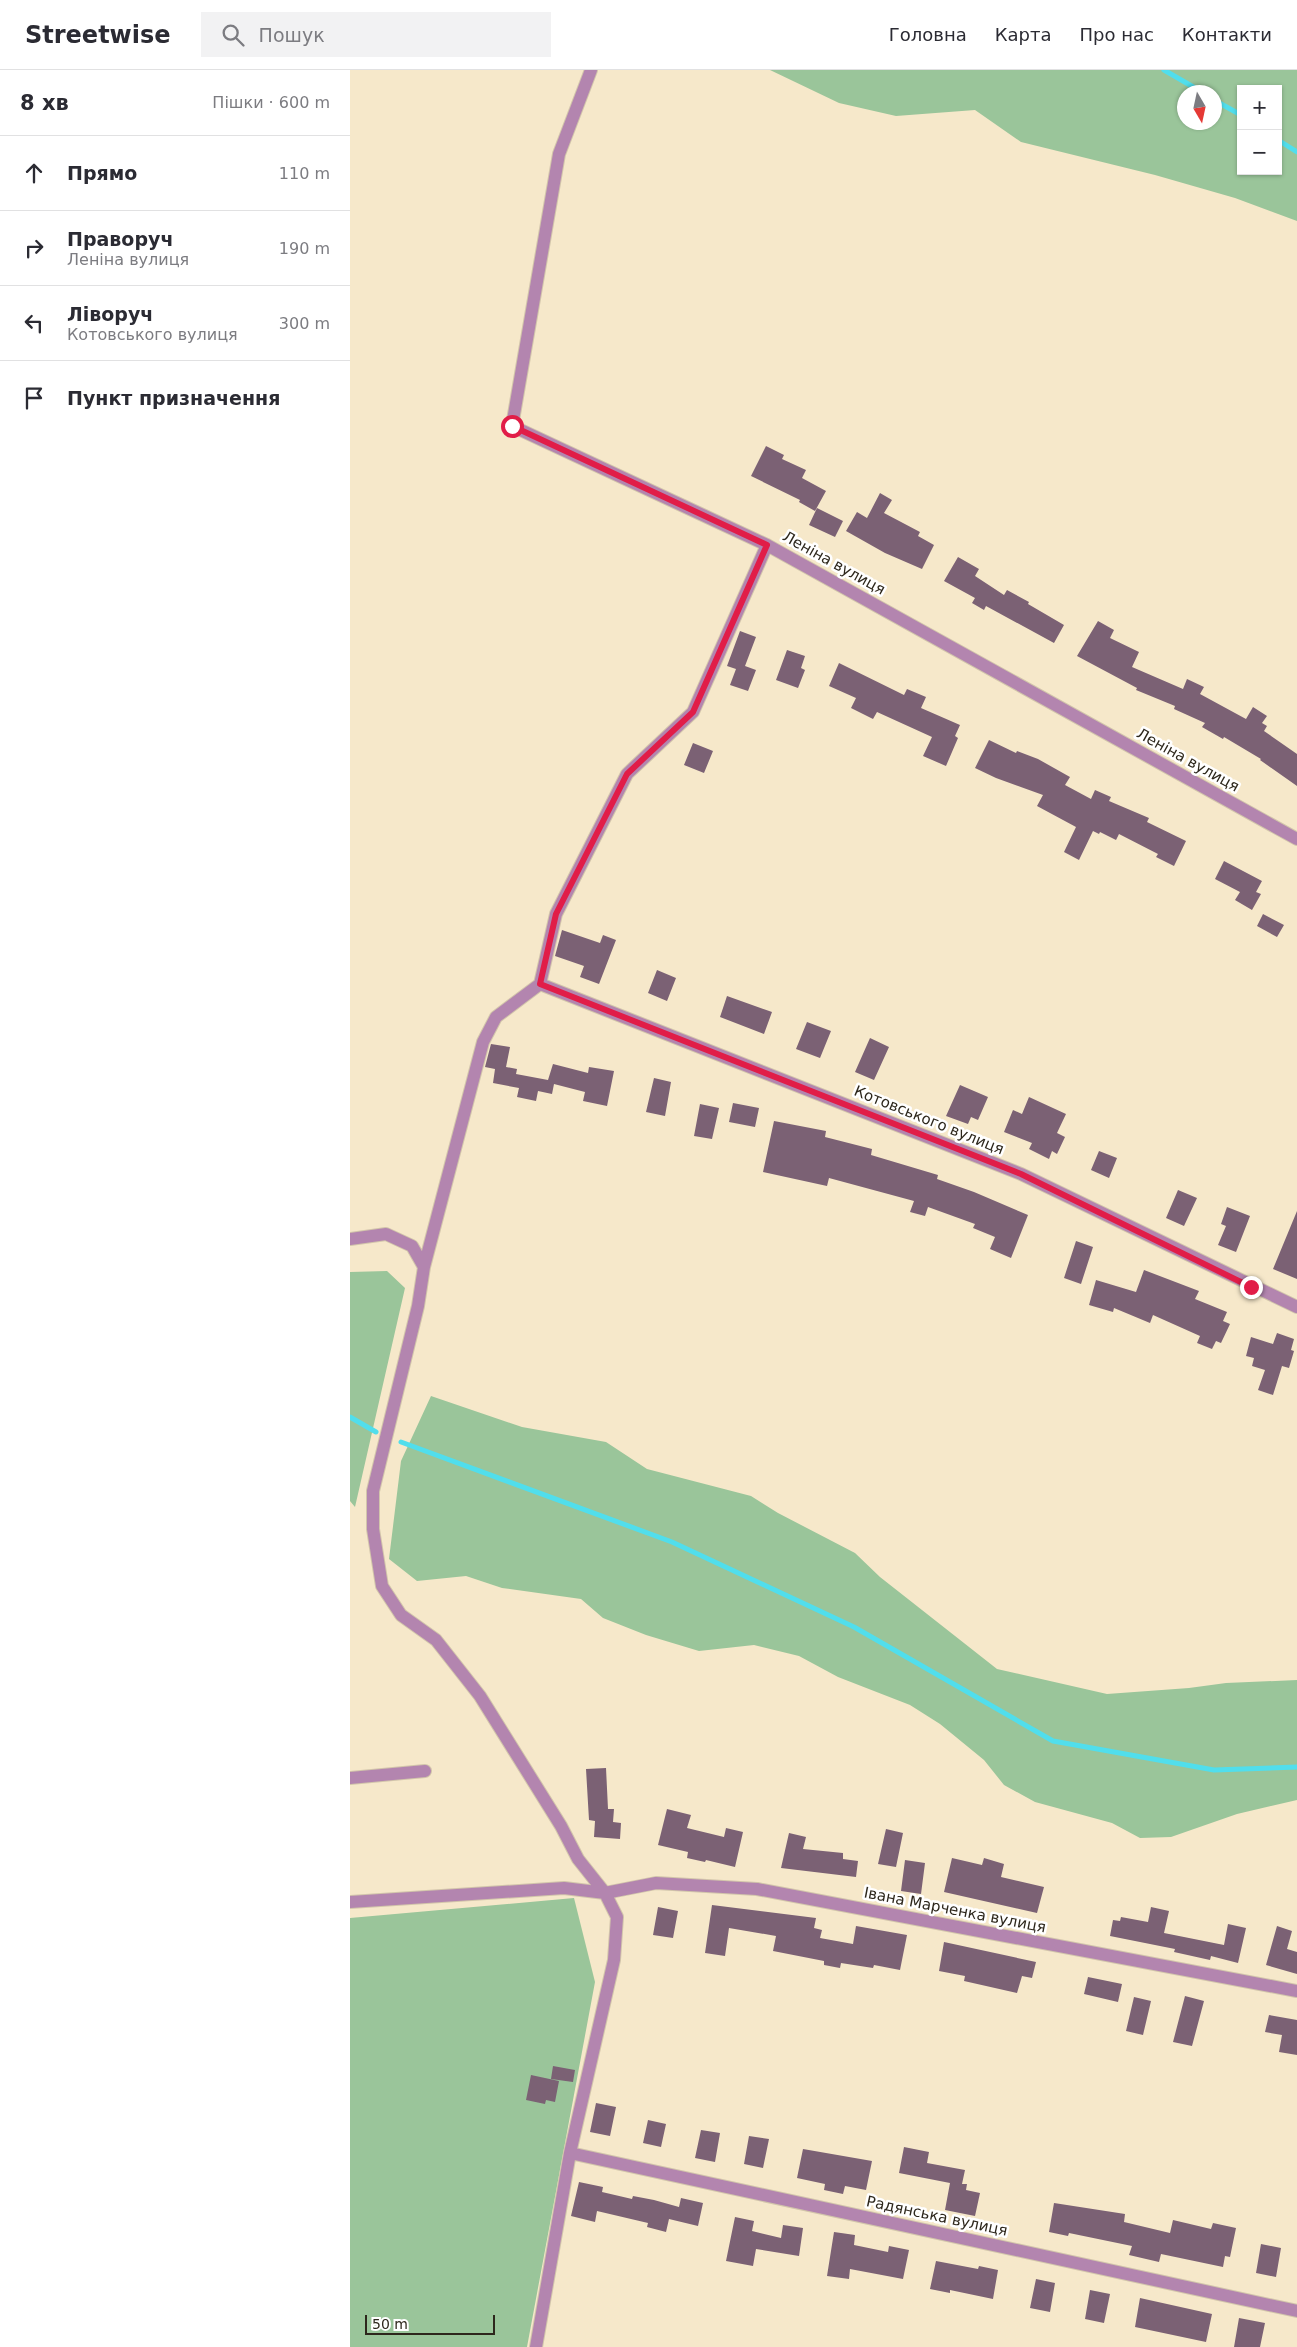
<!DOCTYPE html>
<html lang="uk">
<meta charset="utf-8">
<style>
:root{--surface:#fff;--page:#f2f2f3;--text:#2b2b33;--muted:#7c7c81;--line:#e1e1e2}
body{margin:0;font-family:"DejaVu Sans",sans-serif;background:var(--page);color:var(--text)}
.controls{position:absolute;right:15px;top:15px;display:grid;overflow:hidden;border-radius:0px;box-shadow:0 1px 4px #0004}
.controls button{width:45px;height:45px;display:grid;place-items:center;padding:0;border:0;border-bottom:1px solid var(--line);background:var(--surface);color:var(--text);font:25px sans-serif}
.compass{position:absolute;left:827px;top:15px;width:45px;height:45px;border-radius:50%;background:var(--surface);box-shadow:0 1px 4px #0004;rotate:171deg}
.scale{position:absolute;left:15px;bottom:12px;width:130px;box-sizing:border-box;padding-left:5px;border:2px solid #2d271c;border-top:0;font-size:14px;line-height:18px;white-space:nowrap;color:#2d271c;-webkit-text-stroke:4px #fff;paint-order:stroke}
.stop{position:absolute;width:15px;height:15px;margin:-11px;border:4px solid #e11d48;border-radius:50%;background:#fff}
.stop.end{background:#e11d48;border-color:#fff;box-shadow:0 1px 5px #0008}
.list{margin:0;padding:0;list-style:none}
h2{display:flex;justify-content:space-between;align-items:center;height:65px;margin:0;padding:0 20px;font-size:21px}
h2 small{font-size:16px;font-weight:400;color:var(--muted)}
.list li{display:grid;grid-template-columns:32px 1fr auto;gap:15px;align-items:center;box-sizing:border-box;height:75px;padding:0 20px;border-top:1px solid var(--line)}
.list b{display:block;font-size:19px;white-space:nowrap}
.list p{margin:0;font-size:16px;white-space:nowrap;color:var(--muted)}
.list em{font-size:16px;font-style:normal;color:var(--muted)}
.icon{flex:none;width:28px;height:28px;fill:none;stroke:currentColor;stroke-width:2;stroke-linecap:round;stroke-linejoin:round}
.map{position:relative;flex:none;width:947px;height:2277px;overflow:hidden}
header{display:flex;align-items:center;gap:30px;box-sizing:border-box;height:70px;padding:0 25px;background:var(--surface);border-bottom:1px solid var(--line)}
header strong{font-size:24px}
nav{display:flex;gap:28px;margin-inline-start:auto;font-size:18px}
.search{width:350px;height:45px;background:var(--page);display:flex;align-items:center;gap:12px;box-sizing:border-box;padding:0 18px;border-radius:0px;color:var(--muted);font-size:19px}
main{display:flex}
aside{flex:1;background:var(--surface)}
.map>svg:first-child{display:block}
.green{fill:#9ac59a;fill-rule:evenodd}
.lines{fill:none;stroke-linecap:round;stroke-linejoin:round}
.stream{stroke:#51deec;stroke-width:5}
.building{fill:#7b6174}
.minor-casing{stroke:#d2c5ab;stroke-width:14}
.minor{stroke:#b385af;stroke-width:12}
.route{stroke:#e11d48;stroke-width:6}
.labels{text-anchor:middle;stroke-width:5;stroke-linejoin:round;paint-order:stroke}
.street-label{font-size:15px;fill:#2d271c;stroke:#fff}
</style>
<header>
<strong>Streetwise</strong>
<div class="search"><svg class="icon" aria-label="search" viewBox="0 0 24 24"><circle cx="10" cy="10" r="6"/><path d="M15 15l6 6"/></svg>Пошук</div>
<nav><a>Головна</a><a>Карта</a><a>Про нас</a><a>Контакти</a></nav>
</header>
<main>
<aside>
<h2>8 хв<small>Пішки · 600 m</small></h2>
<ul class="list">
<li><svg class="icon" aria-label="ahead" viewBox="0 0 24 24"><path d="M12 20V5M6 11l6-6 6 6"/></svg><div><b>Прямо</b></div><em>110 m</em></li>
<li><svg class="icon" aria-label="right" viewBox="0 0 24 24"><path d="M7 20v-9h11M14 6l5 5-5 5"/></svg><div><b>Праворуч</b><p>Леніна вулиця</p></div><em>190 m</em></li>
<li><svg class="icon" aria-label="left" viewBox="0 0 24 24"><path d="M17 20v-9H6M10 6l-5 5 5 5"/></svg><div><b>Ліворуч</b><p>Котовського вулиця</p></div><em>300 m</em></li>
<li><svg class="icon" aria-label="arrive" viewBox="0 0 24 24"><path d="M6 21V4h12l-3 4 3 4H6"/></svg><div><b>Пункт призначення</b></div></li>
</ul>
</aside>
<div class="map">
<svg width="947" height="2277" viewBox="0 0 947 2277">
<rect width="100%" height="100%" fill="#f6e8ca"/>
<path class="green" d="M420,0h527v151l-62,-23 -80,-23 -134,-33 -46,-32 -79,6 -57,-13zM891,19h37v82h-37zM864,22v30h-30v-30z
M37,1201l18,17 -50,219 -5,-6v-229z
M81,1326l91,31 84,15 41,27 104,27 27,17 77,40 25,24 117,92 110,25 82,-6 37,-5 71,-3v120l-60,14 -66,23 -31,1 -28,-15 -77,-21 -31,-17 -20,-25 -44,-36 -30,-19 -72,-28 -39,-21 -45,-11 -55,6 -53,-16 -43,-17 -22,-19 -79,-11 -36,-12 -49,5 -28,-22 12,-98z
M224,1828l21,84 -68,365h-177v-429z"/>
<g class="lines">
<path class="stream" d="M814,0l38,22
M864,30l27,15
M928,70l19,12
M0,1347l26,15
M51,1372l271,100 182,85 199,114 161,29 83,-3"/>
</g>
<path class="building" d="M416,376l18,9 -2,4 24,11 -4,8 24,13 -11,20 -16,-9 1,-2 -49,-24z
M530,423l12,7 -8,13 36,19 -2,4 16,9 -12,24 -37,-16 -39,-22 11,-19 10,6z
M467,438l26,13 -8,16 -26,-12z
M608,487l21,12 -4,7 29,19 3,-5 22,12 -1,2 36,21 -10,18 -68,-37 -2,4 -12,-7 3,-5 -31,-17z
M748,551l16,9 -4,8 29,14 -7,15 51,22 4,-10 17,8 -4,7 46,25 7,-12 14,9 -5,7 5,3 -3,5 33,23v32l-37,-26 1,-1 -37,-22 -1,2 -21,-12 3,-4 -31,-14 1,-3 -39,-16 1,-2 -60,-32z
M390,561l16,6 -11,29 11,4 -8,21 -18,-6 6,-16 -9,-3z
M437,580l18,6 -4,12 4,2 -7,18 -22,-8z
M489,593l65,32 3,-6 19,8 -5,11 39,17 -5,11 3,2 -12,28 -23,-10 9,-19 -55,-25 -4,7 -22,-11 5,-10 -27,-12z
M639,670l27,13 1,-2 21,8 32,18 -5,8 26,14 4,-9 16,7 -2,4 40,17 -2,4 39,19 -12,25 -18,-9 2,-3 -39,-20 -3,6 -16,-8 -1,2 -6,-3 -14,29 -15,-8 12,-25 -39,-21 6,-11 -47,-17 -21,-10z
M343,673l20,8 -9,22 -20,-8z
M874,791l38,20 -6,11 5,2 -9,16 -17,-10 5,-8 -25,-13z
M913,844l21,11 -7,12 -20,-11z
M212,860l38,13 3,-8 13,5 -17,44 -19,-7 4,-11 -29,-10z
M307,900l19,8 -9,23 -19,-8z
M377,926l45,16 -8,22 -44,-17z
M457,952l24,9 -11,27 -24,-9z
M520,968l19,9 -15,33 -19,-8z
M141,974l19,3 -4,20 11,2 -1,5 32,6 5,-16 35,9 1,-6 25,4 -7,35 -24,-5 2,-9 -31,-8 -2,10 -14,-3 -2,10 -19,-4 2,-9 -26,-5 2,-14 -10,-2z
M304,1008l17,4 -6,34 -19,-4z
M610,1015l28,12 -10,23 -7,-3 -3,7 -22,-8z
M679,1027l37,17 -9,19 8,4 -8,17 -5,-3 -3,8 -20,-10 3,-6 -28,-11 9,-22 9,4z
M383,1033l26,5 -4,19 -26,-5z
M350,1034l19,4 -7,31 -18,-3z
M424,1051l52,10 -1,6 47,12 -1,6 67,20 -1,4 37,13 54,23 -17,43 -21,-9 5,-12 -22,-9 2,-4 -47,-17 -3,9 -15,-4 4,-11 -85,-23 -2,8 -64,-14z
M749,1081l18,7 -8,20 -18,-8z
M828,1120l19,8 -13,28 -18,-8z
M877,1137l23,9 -14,36 -18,-7 8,-19 -5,-2z
M947,1141v68l-24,-10z
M726,1171l17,6 -12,37 -17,-6z
M794,1200l55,21 -4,8 32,13 -4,9 7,3 -9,19 -5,-2 -4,8 -15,-6 3,-7 -47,-21 -3,8 -36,-15 -1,4 -24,-7 7,-25 40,12z
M927,1263l17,6 -3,11 3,1 -5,17 -7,-2 -9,29 -15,-5 7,-20 -13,-4 2,-8 -8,-2 5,-19 22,7z
M256,1698l2,41h6l-1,13 8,1 -1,16 -26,-2 1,-16 -6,-1 -3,-51z
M317,1739l24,6 -4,13 37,9 2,-9 17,4 -8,35 -29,-7 -1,2 -18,-4 1,-6 -30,-7z
M536,1759l17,4 -7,34 -18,-3z
M439,1763l17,4 -3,12 40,4v6l15,2 -2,16 -75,-9z
M602,1788l30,7 2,-7 20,6 -3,13 43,10 -7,26 -93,-21z
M555,1790l20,3 -4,31 -20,-3z
M362,1835l104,13 -2,10 8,2 -2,8 33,6 3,-18 51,9 -7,35 -26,-5 -1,3 -32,-5 -1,5 -16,-3v-4l-51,-10 3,-15 -47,-8 -4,28 -20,-3z
M308,1837l20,4 -5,27 -20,-3z
M801,1837l18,4 -5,22 60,12 4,-21 18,4 -8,35 -27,-7 -1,4 -36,-8 1,-3 -65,-13 3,-16 7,1 1,-4 27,5z
M927,1856l15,5 -5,18 10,3v22l-31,-9z
M594,1872l92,20 -4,16 -10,-2 -5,17 -53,-12 1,-5 -26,-5z
M738,1907l34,7 -4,18 -34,-8z
M835,1926l19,5 -12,45 -19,-4z
M784,1927l17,4 -8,34 -17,-4z
M919,1945l28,5v35l-18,-3 3,-17 -17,-3z
M203,1996l22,4 -2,12 -22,-3z
M181,2005l28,6 -4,21 -9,-2 -1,4 -19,-4z
M246,2033l20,4 -6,29 -20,-4z
M298,2050l18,4 -5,23 -18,-4z
M351,2060l19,3 -5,29 -20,-4z
M399,2066l20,3 -6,29 -19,-4z
M554,2077l25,5 -2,11 38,7 -3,14h5l-1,6 14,3 -5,23 -30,-6 5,-27 -51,-10z
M453,2079l69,12 -6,29 -21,-4 -2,8 -19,-4 1,-6 -28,-6z
M229,2112l24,5 -1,5 30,7 1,-3 21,4 25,7 2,-9 22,5 -5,23 -29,-7 -3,13 -19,-5 1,-4 -51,-12 -2,11 -24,-6z
M704,2133l71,11 -1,8 46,11 3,-13 38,9 2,-6 23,5 -6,29 -5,-1 -2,11 -62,-13 -2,8 -30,-7 3,-9 -63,-13 -1,3 -19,-4z
M385,2147l19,4 -2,10 29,7 2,-13 20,3 -4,28 -43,-7 -3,17 -27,-5z
M484,2162l21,3 -1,10 34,7 1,-6 20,4 -6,29 -53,-10 -1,10 -22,-3z
M911,2174l20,4 -5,29 -20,-4z
M586,2191l42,8 1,-3 19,4 -5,29 -43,-9v3l-20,-4z
M686,2209l19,4 -5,29 -20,-4z
M740,2220l20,4 -6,29 -19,-4z
M790,2228l72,16 -6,28 -71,-15z
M889,2248l26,5 -5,24h-26z"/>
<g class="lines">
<defs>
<path id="minor" d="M241,0l-32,84 -47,272 255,119 530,294
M190,914l481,190 276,133
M190,914l16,-70 71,-140 66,-62 74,-167
M0,1169l36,-5 26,12 12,21 -6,39 -45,185v38l9,57 19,29 35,25 44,56 81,130 17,33 27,34 12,24 -3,43 -44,193 -34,194
M74,1197l59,-225 13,-25 44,-33
M0,1708l75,-7
M0,1832l214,-14 41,5 51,-10 101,6 540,102
M220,2083l727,158"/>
</defs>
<use href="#minor" class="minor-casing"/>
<use href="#minor" class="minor"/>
</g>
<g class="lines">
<path class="route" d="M162,356l255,119 -74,167 -66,62 -71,140 -16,70 481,190 230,113"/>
</g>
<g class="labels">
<g class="street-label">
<text transform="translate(484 493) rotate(29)" y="5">Леніна вулиця</text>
<text transform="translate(838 690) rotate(29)" y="5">Леніна вулиця</text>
<text transform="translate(579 1050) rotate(22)" y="5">Котовського вулиця</text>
<text transform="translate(605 1840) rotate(11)" y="5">Івана Марченка вулиця</text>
<text transform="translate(587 2146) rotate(12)" y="5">Радянська вулиця</text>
</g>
</g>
</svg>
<div class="controls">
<button>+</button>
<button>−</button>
</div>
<svg class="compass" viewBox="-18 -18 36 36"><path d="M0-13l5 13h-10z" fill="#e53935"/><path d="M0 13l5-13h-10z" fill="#7c7c81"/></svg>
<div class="scale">50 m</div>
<div class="stop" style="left:162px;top:356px"></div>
<div class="stop end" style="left:901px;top:1217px"></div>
</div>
</main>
